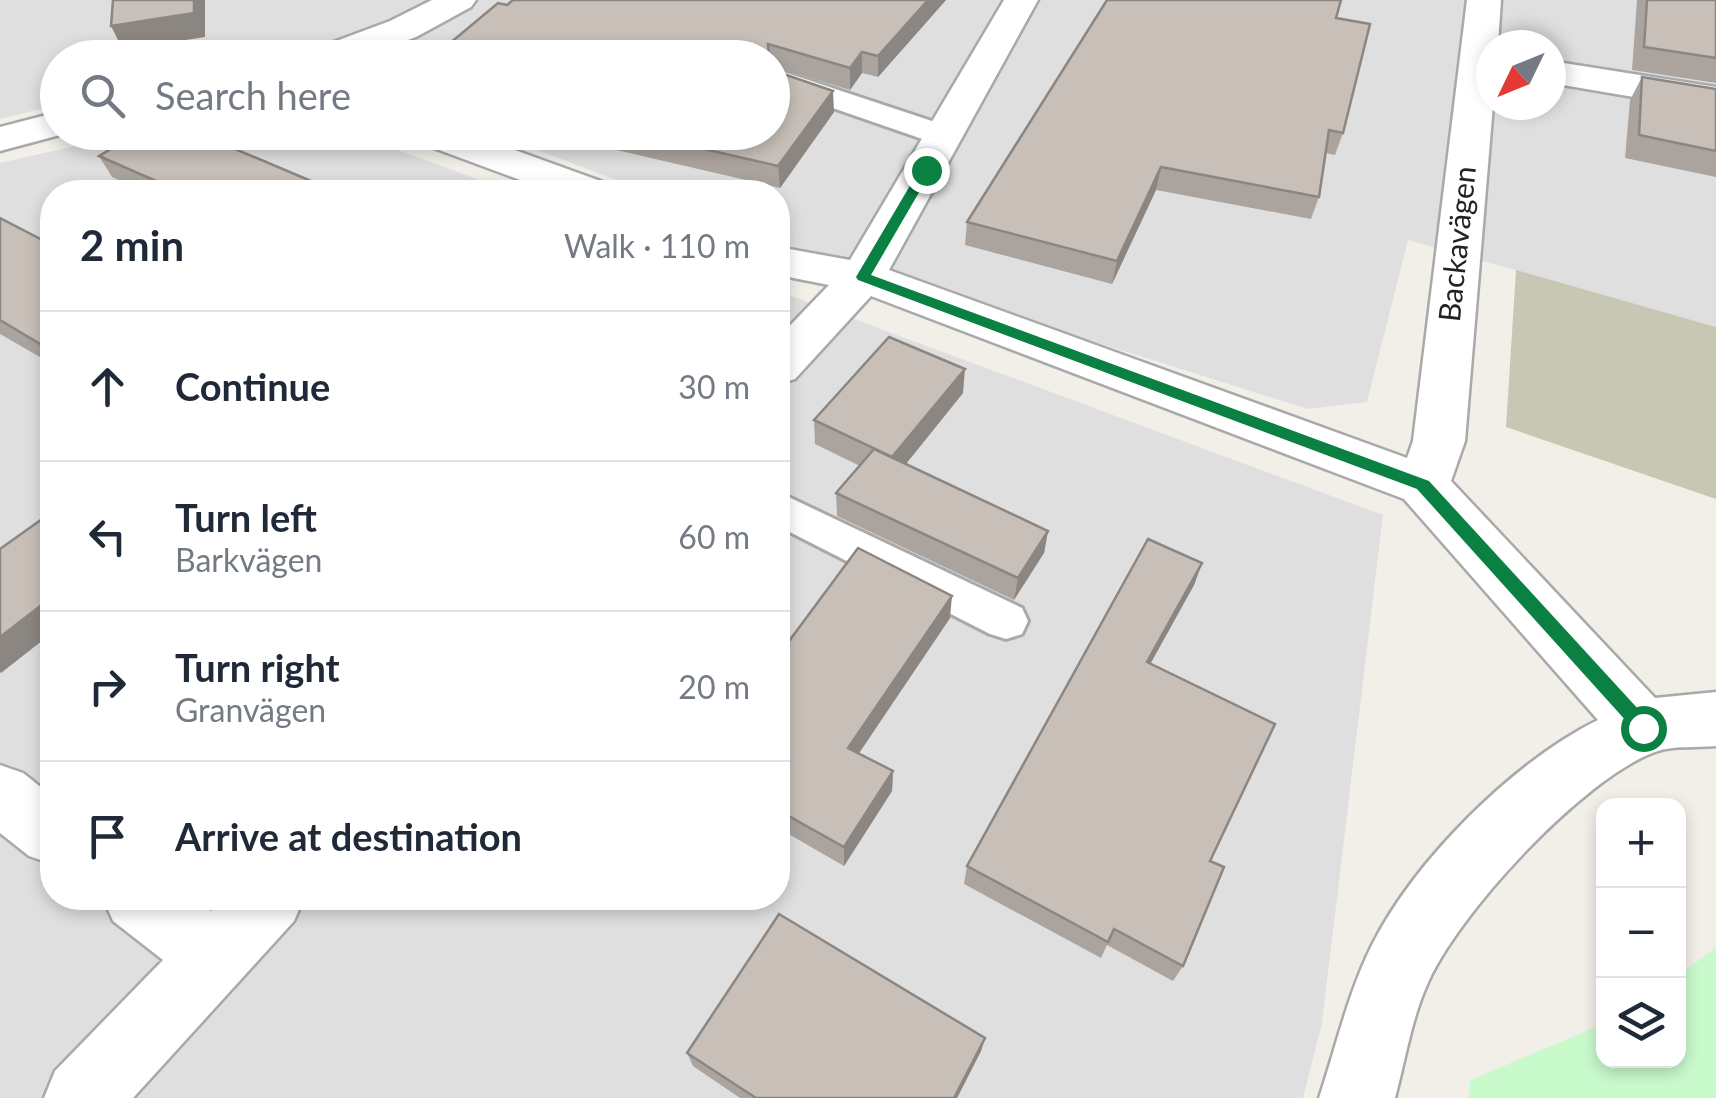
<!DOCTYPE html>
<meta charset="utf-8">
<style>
:root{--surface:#fff;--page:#f2f2f3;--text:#1f2937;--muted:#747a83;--line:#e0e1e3}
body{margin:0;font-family:Lato,sans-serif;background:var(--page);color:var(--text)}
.controls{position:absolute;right:30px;bottom:30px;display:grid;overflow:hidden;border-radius:20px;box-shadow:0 5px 15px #0003}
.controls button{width:90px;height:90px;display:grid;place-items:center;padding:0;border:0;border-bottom:2px solid var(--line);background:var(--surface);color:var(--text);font:50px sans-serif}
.compass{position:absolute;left:1476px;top:30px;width:90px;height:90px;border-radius:50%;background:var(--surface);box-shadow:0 5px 15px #0003;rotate:227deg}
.stop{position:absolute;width:30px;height:30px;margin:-22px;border:8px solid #0b8043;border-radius:50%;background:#fff}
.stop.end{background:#0b8043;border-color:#fff;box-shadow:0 2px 10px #0008}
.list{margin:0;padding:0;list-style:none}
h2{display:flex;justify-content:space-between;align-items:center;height:130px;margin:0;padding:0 40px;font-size:42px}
h2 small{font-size:32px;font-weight:400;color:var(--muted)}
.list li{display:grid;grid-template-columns:65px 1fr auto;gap:30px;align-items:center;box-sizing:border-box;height:150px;padding:0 40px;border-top:2px solid var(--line)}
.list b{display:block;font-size:38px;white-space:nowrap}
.list p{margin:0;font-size:32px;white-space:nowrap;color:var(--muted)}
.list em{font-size:32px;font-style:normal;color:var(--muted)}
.icon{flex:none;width:55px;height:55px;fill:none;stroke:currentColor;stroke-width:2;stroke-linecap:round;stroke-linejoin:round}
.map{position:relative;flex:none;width:1716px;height:1098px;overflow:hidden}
.search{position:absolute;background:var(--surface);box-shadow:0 5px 15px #0003;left:40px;top:40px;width:750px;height:110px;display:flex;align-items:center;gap:25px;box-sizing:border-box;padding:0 35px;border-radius:55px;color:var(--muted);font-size:38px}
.panel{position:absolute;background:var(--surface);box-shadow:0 5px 15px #0003;left:40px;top:180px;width:750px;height:730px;border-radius:40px}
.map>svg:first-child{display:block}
.residential{fill:#e0dfdf;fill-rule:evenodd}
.construction{fill:#c7c7b4}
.park{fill:#c8facc}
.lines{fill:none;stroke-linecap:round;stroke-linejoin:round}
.service-casing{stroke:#a9a9a9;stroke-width:6}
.minor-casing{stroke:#a9a9a9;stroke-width:5}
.service{fill:#fff;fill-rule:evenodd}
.minor{fill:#fff;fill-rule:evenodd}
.wall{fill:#aba49e}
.shaded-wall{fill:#8b8681}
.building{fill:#c7bfb8;stroke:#8b8681;stroke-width:2.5}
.route{fill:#0b8043}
.labels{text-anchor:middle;stroke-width:8;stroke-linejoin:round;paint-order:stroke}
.far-street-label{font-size:30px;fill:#222;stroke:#fff}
</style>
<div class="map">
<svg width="1716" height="1098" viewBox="0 0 1716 1098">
<rect width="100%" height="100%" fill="#f2efe9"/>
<path class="residential" d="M0,0h1716v327l-308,-87 -41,162 -59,7 -530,-167v-50h-130l-156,-59 280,-1v-74h-426l-26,-18 -71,17 -191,1 -1,47 -57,14zM1491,45h60v60h-60z
M132,133h219l162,59h-461v706h726v-607l605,224 -61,508 -19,75h-1303v-935z"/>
<path class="construction" d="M1516,270l200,57v172l-210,-72z"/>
<path class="park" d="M1716,947v151h-247l1,-18 133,-56 1,36h74l1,-85z"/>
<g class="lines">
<defs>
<path id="service" d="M772,68l184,61 4,7 -4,7h-22l-162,-56z
M778,492l244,116 6,13 -6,13 -16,5 -16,-5 -212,-108z"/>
<path id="minor" d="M432,0h44l-5,7 -55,30 -56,21h-53l5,-8 78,-29z
M1004,0h34l-149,270 518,188 6,-17 54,-441h34l-3,45h-7l2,60 -28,336 -14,40 204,217 61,-6v54c-19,2 -43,-1 -61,6 -72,26 -200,164 -229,235 -15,35 -21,74 -31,111h-76c17,-51 29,-105 53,-153 43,-85 141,-183 226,-225l-194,-221 -533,-203 -76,83 -17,5v-46l51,-53 -51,-10v-28l72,13z
M1551,61l165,26v24l-165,-28z
M58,112v20h13l-71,19v-24z
M406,132h59l141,51 6,9h-59l-141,-52z
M0,765l23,8 29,23v68l-23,-8 -29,-23z
M103,898h89l19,13 13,-13h80l-10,23 -161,177h-89l11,-27 108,-111 -50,-39z"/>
</defs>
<use href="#service" class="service-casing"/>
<use href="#minor" class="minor-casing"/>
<use href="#service" class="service"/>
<use href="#minor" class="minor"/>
</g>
<path class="wall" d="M513,0h433l-68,77 -16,-4 -12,17 -78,-24v-8h-334l-1,-4z
M1637,0h79v83l-84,-13z
M1336,18l7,115 -8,22 -9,-2 -7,44 -8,22 -155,-29 -44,94 -147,-39 2,-23z
M1642,77l74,12v88l-91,-19 5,-58z
M834,112l-54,76 -241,-56h233z
M99,156l238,36h-191l-34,-15z
M0,218l52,27v119l-52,-30z
M963,393l-57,71 142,67 -4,22 -30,47 -177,-84 -1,-23 24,-27 -45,-22 -1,-24z
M1202,563l-8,22 -43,78 59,198 -27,105 -10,15 -66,-36 -6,13 -137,-74 3,-18z
M950,618l-91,135 34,18 -1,20 -48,75 -66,-38v-172z
M985,1038l-4,13 -24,47h-217l-47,-32 -6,-13z"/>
<path class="shaded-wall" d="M194,0h11v37l-82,13 -12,-24z
M928,0h18l-68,77v-21z
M862,52v21l-12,17v-22z
M833,91l1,21 -54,76 -2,-22z
M1161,167l-5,23 -44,94 5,-23z
M965,369l-2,24 -71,88v-24z
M1048,531l-4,22 -30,47 4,-22z
M1202,563l-8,22 -54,97 7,-20z
M952,596l-2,22 -101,150 -1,-20z
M52,597v36l-51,40 -1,-1v-35z
M893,771l-1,20 -48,75v-19z
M985,1038l-4,13 -24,47h-3z"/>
<path class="building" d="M113,0h81v13l-83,13z
M513,0h415l-50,56 -16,-4 -12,16 -82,-24 1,14h-317l-15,-4 61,-51 9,2z
M1107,0h234l-5,18 34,6 -27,109 -14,-3 -10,67 -158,-30 -44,94 -150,-39z
M1647,0h69v58l-72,-11z
M772,70l61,21 -55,75 -148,-34h142z
M1642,77l74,12v62l-77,-16z
M139,132h56l142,60h-156l-82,-36z
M351,188l10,4h-15z
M0,218l52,27v106l-52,-31z
M889,337l76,32 -73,88 -78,-37z
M874,449l174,82 -30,47 -182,-85z
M52,512v85l-52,40v-88z
M1148,539l54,24 -55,99 128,62 -65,137 14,6 -41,99 -69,-37 -6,13 -141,-76z
M858,548l94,48 -104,152 45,23 -49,76 -66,-37v-154z
M779,914l206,124 -31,60h-198l-69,-45z"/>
<path class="route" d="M921,167l11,3 -61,105 558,206 221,241v11h-13l-220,-244 -559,-209 -2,-3z"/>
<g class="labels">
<g class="far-street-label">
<text transform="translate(1458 244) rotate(-84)" y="10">Backavägen</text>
</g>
</g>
</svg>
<div class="controls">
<button>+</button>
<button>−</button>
<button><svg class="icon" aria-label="layers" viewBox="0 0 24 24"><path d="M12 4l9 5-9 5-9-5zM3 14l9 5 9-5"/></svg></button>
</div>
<svg class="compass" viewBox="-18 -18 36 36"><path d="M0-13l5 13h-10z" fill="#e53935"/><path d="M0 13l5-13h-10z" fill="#747a83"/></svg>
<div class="stop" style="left:1643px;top:728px"></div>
<div class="stop end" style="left:926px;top:170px"></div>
<div class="search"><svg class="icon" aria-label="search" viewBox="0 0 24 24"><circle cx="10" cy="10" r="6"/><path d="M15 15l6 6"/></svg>Search here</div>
<section class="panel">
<h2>2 min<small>Walk · 110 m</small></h2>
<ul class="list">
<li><svg class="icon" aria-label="ahead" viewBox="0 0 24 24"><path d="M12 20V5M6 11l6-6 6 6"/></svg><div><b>Continue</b></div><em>30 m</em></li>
<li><svg class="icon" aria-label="left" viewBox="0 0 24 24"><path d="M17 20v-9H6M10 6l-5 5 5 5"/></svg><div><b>Turn left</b><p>Barkvägen</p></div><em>60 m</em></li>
<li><svg class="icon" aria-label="right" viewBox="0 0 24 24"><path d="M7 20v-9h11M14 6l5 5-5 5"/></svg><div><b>Turn right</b><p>Granvägen</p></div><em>20 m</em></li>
<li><svg class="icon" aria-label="arrive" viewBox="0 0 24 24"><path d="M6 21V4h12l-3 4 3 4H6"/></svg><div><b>Arrive at destination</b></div></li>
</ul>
</section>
</div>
